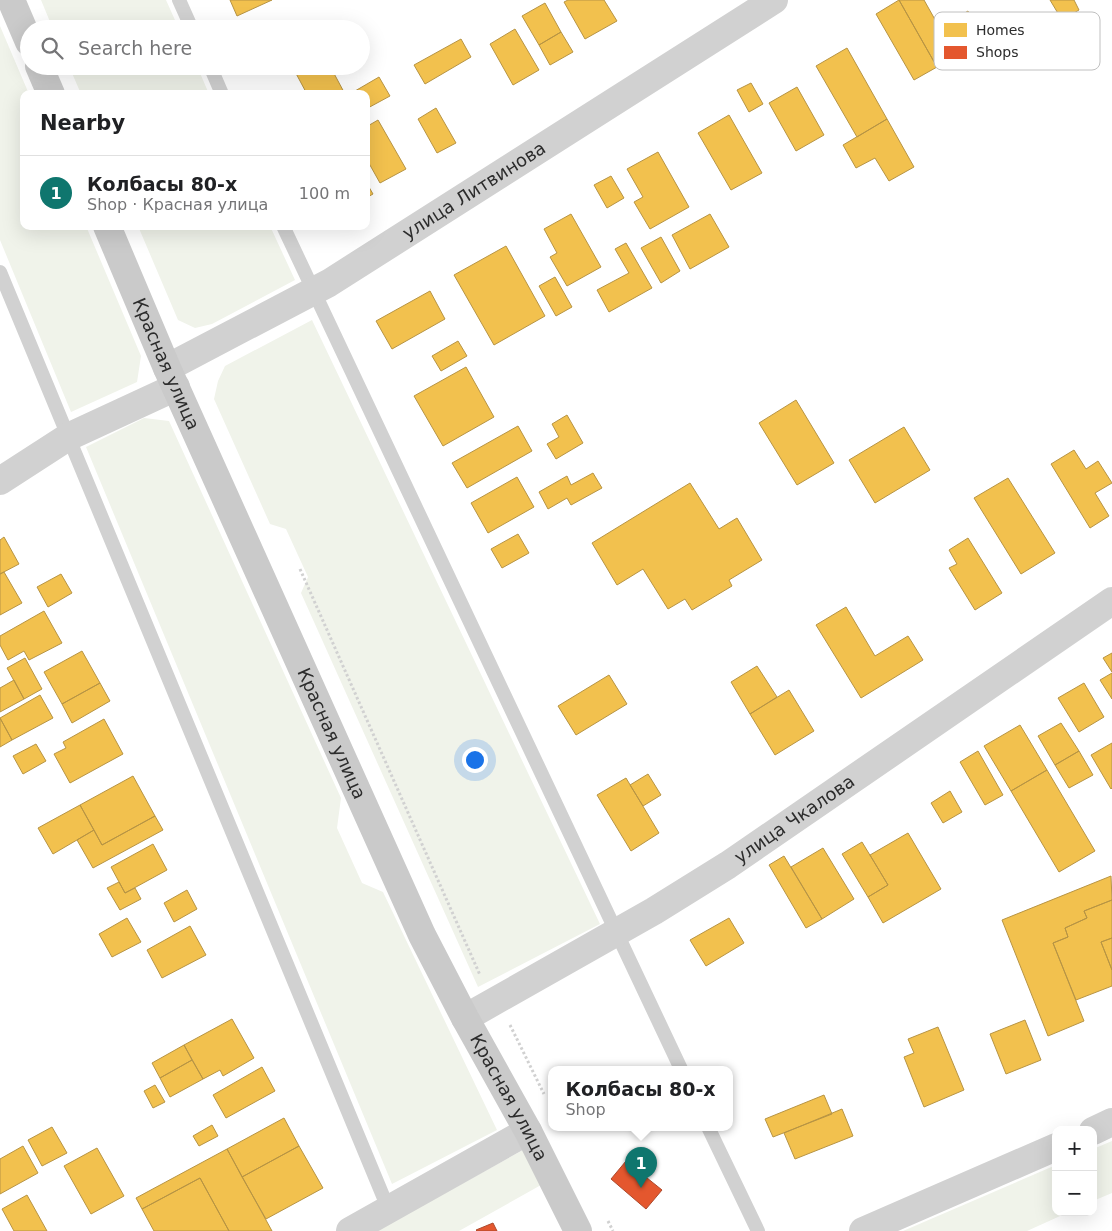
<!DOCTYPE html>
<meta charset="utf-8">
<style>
:root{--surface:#fff;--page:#f6f6f6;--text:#202124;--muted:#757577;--line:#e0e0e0;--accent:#0f766e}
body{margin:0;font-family:"DejaVu Sans",sans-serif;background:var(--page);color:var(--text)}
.controls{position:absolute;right:15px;bottom:15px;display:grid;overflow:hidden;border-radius:10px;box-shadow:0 5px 20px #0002}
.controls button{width:45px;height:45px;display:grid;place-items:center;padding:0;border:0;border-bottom:1px solid var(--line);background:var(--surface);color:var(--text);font:25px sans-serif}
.you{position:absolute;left:474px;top:759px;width:18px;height:18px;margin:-12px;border:4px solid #fff;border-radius:50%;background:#1a73e8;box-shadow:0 0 0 8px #1a73e833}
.badge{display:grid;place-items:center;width:32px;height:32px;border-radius:50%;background:var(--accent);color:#fff;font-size:16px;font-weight:700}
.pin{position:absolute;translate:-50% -41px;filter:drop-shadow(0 1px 2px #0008)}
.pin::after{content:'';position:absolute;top:26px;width:18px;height:15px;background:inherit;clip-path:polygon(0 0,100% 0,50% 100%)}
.popup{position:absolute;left:548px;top:1066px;width:185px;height:65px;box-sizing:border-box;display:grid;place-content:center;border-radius:10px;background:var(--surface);filter:drop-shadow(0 1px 4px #0005);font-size:16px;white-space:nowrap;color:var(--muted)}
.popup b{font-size:19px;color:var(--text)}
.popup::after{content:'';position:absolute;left:50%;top:100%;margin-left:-10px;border:10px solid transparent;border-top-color:var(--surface)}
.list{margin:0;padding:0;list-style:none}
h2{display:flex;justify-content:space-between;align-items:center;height:65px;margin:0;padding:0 20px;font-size:21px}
h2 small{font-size:16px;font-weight:400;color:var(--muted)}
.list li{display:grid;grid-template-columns:32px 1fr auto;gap:15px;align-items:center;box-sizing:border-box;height:75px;padding:0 20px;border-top:1px solid var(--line)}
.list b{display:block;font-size:19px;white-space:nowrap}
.list p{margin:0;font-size:16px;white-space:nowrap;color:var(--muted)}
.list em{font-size:16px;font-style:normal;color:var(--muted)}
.icon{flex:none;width:28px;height:28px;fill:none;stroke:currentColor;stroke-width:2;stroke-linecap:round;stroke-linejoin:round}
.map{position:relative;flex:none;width:1112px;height:1231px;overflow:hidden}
.search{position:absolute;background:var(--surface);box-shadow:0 5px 20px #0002;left:20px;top:20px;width:350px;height:55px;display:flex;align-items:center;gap:12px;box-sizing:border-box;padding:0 18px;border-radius:28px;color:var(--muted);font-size:19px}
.panel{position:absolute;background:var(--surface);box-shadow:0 5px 20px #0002;left:20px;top:90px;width:350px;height:140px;border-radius:10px}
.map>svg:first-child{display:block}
.green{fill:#f0f3ea}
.homes{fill:#f2c14e;stroke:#b79444}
.shops{fill:#e4572e;stroke:#ad4a2d}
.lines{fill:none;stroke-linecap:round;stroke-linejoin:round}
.path{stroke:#d1d1d1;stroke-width:3;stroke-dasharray:2.5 2.5;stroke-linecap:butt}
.lane{stroke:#d1d1d1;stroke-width:14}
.street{stroke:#d1d1d1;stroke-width:28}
.secondary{stroke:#cacaca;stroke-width:28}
.labels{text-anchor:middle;stroke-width:5;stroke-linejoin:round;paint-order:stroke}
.street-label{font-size:18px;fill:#2c2c2c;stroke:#fff}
.key{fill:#fff;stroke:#c0c0c0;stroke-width:1}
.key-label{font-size:14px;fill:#2c2c2c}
</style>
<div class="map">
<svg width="1112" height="1231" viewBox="0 0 1112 1231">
<rect width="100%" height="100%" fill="#fff"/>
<path class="green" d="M41,0h125l13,29h-126z
M0,26l29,68h-5v132h62l55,130 -4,26 -66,30 -71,-172z
M69,66h128l12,28h-128z
M138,226h132l25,54 -83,44 -17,4 -17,-8z
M312,320l288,604 -122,63 -177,-394 7,-16 -22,-48 -16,-5 -56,-125 4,-18 7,-15z
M144,418l25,3 172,377 -4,30 25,55 21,9 114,238 -105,54 -306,-737z
M1112,1141v52l-19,8v-52z
M525,1149l16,36 -82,46h-83z
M1056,1165v47h13l-42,19h-124z"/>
<path class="homes" d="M230,0h42l-35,16z
M568,0h36l13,21 -32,18 -21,-37z
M899,0h25l32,57 -19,10z
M899,0l38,67 -23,13 -38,-66z
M1050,0h24l5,10 -17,10z
M545,3l16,29 -22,13 -17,-29z
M968,11l18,33 -22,12 -18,-32z
M515,29l24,41 -26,15 -23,-41z
M561,32l12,20 -23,13 -11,-20z
M461,39l10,18 -46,27 -11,-19z
M847,48l40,71 -30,18 -41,-71z
M292,66h38l15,28h-38z
M379,77l11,19 -24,13v-15h-9l-2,-3z
M751,83l12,21 -14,8 -12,-22z
M797,87l27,48 -28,16 -27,-48z
M436,108l20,35 -19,10 -19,-34z
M729,115l33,58 -31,17 -33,-57z
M887,119l27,48 -25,14 -14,-23 -19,10 -13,-23z
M378,120l28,49 -26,14 -14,-25v-31z
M658,152l31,55 -39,22 -16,-27 9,-5 -16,-28z
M611,176l13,22 -17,10 -13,-23z
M366,182l7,12 -7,4z
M571,214l30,53 -34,19 -17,-29 7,-4 -13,-24z
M710,214l19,33 -39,22 -18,-34z
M661,237l19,34 -19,12 -20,-35z
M626,243l26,45 -43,24 -12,-22 32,-17 -14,-24z
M506,246l39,70 -51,29 -40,-70z
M555,277l17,30 -16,9 -17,-30z
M430,291l15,28 -53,30 -16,-28z
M458,341l9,15 -26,15 -9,-15z
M466,367l28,50 -51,29 -29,-50z
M796,400l38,63 -37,22 -38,-62z
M567,415l16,28 -27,16 -9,-15 12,-7 -7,-13z
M518,426l14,25 -65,37 -15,-25z
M904,427l26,43 -55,33 -26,-43z
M1074,450l12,19 12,-8 14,22 -17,10 14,23 -19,12 -39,-64z
M593,473l9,15 -31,17 -4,-7 -19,11 -9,-17 28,-16 4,9z
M517,477l17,30 -46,26 -17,-30z
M1008,478l47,75 -34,21 -47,-76z
M690,483l29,46 18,-11 25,42 -33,20 3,6 -40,24 -7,-11 -17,10 -25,-40 -26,16 -25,-42z
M518,534l11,19 -27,15 -11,-19z
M4,537l15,27 -19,10v-34z
M968,538l34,55 -27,17 -26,-42 8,-4 -8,-14z
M4,572l18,31 -22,12v-41z
M61,574l11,19 -24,14 -11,-20z
M846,607l29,49 33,-20 15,24 -62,38 -45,-73z
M44,611l18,32 -33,17 -5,-9 -16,9 -8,-15v-9z
M82,651l18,32 -38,21 -18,-32z
M1112,653v19l-9,-14z
M25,658l17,31 -18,10 -17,-31z
M757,666l20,31 -27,17 -19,-32z
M1112,673v26l-12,-19z
M609,675l18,29 -51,31 -18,-29z
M14,680l10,19 -24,13v-24z
M100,683l10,18 -38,22 -10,-19z
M1084,683l20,34 -25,15 -21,-34z
M789,690l25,41 -39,24 -25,-41z
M40,695l13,23 -41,22 -12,-22z
M0,718l12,22 -12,7z
M104,719l19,35 -53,29 -16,-29 12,-6 -3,-6z
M1061,723l18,28 -24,14 -17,-29z
M1020,725l27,45 -36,21 -27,-45z
M1112,743v45l-1,1 -20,-34z
M36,744l10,17 -23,13 -10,-18z
M978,751l25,44 -18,10 -25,-43z
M1079,751l14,24 -24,13 -14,-23z
M1047,770l48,81 -36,21 -48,-81z
M648,774l13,21 -18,11 -13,-21z
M133,776l22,40 -53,29 -22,-40z
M626,778l33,55 -28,18 -34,-56z
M950,791l12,21 -19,11 -12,-20z
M80,805l14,25 -41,24 -15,-26z
M155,816l8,14 -70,38 -16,-28 17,-10 8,15z
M908,833l33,56 -58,34 -15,-26 20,-12 -18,-30z
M862,842l26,43 -20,12 -26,-43z
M153,844l14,26 -42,23 -14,-26z
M823,848l31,51 -32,20 -31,-52z
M784,856l38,63 -16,9 -37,-63z
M1111,876l1,24 -28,11 3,7 -22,10 3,9 -15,6 31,78 -36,15 -46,-116z
M119,882l6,11 10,-5 6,11 -21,11 -13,-22z
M187,890l10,19 -23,13 -10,-19z
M1112,900v38l-11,4 11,28v16l-36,14 -23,-57 15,-6 -3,-9 22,-10 -3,-7z
M127,918l14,24 -29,15 -13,-23z
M729,918l15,25 -38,23 -16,-26z
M190,926l16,29 -44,23 -15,-28z
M1112,938v32l-11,-28z
M232,1019l22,39 -31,18 -3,-6 -17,9 -19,-34z
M1025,1020l16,40 -35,14 -16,-40z
M938,1027l26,63 -40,17 -20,-50 10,-4 -6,-14z
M184,1045l8,15 -32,18 -8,-15z
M192,1060l11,19 -33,18 -10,-19z
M262,1067l13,24 -49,27 -13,-23z
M155,1085l10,17 -12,6 -9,-17z
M824,1095l8,19 -59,23 -8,-18z
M842,1109l11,27 -58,23 -11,-26z
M284,1118l15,28 -57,31 -15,-28z
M212,1125l6,11 -19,10 -6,-10z
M52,1127l15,26 -25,13 -14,-26z
M23,1146l15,27 -38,21v-35z
M299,1146l24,42 -57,31 -24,-42z
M97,1148l27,48 -33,18 -27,-48z
M227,1149l45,82h-43l-29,-53 -58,31 -6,-11z
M200,1178l29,53h-75l-12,-22z
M27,1195l20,36h-33l-12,-22z"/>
<path class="shops" d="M626,1161l36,29 -16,19 -35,-30z
M493,1223l4,8h-20l-1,-1z"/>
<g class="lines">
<path class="path" d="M300,569l180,406
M510,1025l34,69
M608,1221l5,10"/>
<path class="lane" d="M179,0l13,29
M210,66l12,28
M283,226l398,843
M0,272l388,936
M708,1127l50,104"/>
<g class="street">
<path id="s1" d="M167,368l162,-85 445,-283"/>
<path d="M0,481l68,-44 108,-50"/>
<path id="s2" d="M465,1018l189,-107 74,-46 384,-264"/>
<path d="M1093,1131l19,-9"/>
<path d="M350,1231l178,-100"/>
<path d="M863,1231l193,-84"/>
</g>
<g class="secondary">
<path d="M11,0l18,42"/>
<path d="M39,66l12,28"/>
<path id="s3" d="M107,226l60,142 255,567 43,83 63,113 50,100"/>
</g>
</g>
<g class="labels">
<g class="street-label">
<text dy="6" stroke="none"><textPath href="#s1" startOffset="355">улица Литвинова</textPath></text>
<text dy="6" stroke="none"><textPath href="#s3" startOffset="150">Красная улица</textPath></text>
<text dy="6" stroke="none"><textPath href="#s3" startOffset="555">Красная улица</textPath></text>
<text dy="6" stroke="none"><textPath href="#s2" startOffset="385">улица Чкалова</textPath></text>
<text dy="6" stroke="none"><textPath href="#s3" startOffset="960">Красная улица</textPath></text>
</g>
</g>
<rect x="934" y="12" width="166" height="58" rx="8" class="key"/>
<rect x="944" y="23" width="23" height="14" fill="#f2c14e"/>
<rect x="944" y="46" width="23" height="13" fill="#e4572e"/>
<g class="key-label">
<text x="976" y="35">Homes</text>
<text x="976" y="57">Shops</text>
</g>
</svg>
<div class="controls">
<button>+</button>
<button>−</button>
</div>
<div class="you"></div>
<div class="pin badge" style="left:641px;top:1188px">1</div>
<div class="popup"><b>Колбасы 80-х</b>Shop</div>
<div class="search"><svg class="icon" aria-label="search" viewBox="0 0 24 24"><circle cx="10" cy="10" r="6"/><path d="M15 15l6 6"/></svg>Search here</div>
<section class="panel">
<h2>Nearby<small></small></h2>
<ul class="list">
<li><span class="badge">1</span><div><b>Колбасы 80-х</b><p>Shop · Красная улица</p></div><em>100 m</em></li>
</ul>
</section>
</div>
